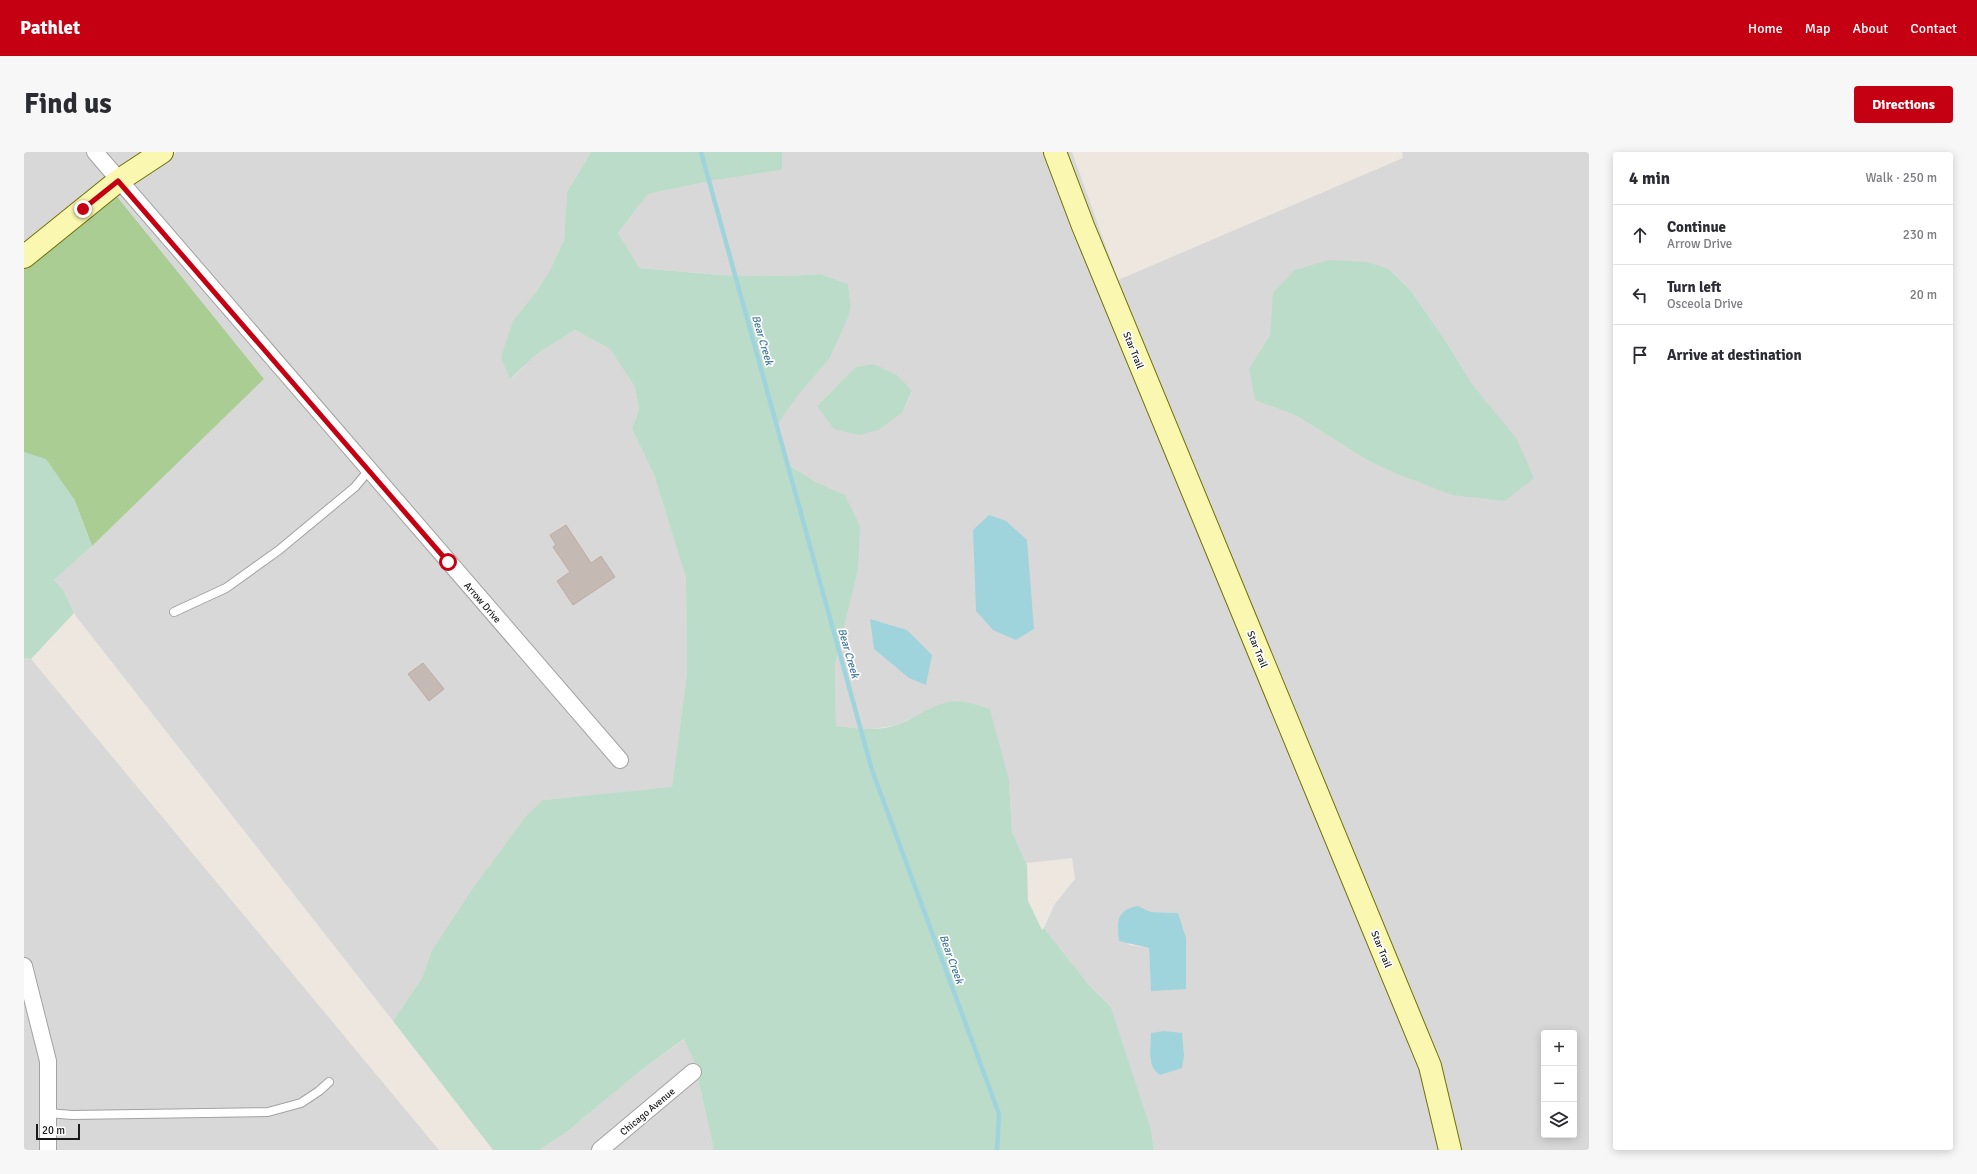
<!DOCTYPE html>
<meta charset="utf-8">
<style>
:root{--surface:#fff;--page:#f7f7f7;--text:#2b2b33;--muted:#7c7c81;--line:#e1e1e2;--accent:#c60013}
body{margin:0;font-family:Signika,sans-serif;background:var(--page);color:var(--text)}
.controls{position:absolute;right:12px;bottom:12px;display:grid;overflow:hidden;border-radius:4px;box-shadow:0 2px 10px #0003}
.controls button{width:36px;height:36px;display:grid;place-items:center;padding:0;border:0;border-bottom:1px solid var(--line);background:var(--surface);color:var(--text);font:20px sans-serif}
.scale{position:absolute;left:12px;bottom:10px;width:44px;box-sizing:border-box;padding-left:4px;border:2px solid #1b1b1b;border-top:0;font-size:11px;line-height:14px;white-space:nowrap;color:#1b1b1b;-webkit-text-stroke:3px #fff;paint-order:stroke}
.stop{position:absolute;width:12px;height:12px;margin:-9px;border:3px solid #c60013;border-radius:50%;background:#fff}
.stop.end{background:#c60013;border-color:#fff;box-shadow:0 1px 4px #0008}
.list{margin:0;padding:0;list-style:none}
h2{display:flex;justify-content:space-between;align-items:center;height:52px;margin:0;padding:0 16px;font-size:17px}
h2 small{font-size:13px;font-weight:400;color:var(--muted)}
.list li{display:grid;grid-template-columns:26px 1fr auto;gap:12px;align-items:center;box-sizing:border-box;height:60px;padding:0 16px;border-top:1px solid var(--line)}
.list b{display:block;font-size:15px;white-space:nowrap}
.list p{margin:0;font-size:13px;white-space:nowrap;color:var(--muted)}
.list em{font-size:13px;font-style:normal;color:var(--muted)}
.icon{flex:none;width:22px;height:22px;fill:none;stroke:currentColor;stroke-width:2;stroke-linecap:round;stroke-linejoin:round}
.map{position:relative;flex:none;width:1565px;height:998px;overflow:hidden;border-radius:4px}
header{display:flex;align-items:center;gap:24px;box-sizing:border-box;height:56px;padding:0 20px;background:var(--accent);color:#fff}
header strong{font-size:19px}
nav{display:flex;gap:22px;margin-inline-start:auto;font-size:14px}
.intro{display:flex;align-items:center;justify-content:space-between;box-sizing:border-box;height:96px;padding:0 24px}
h1{margin:0;font-size:28px}
.button{padding:10px 18px;border-radius:4px;background:var(--accent);color:#fff;font-size:14px;font-weight:700}
main{display:flex;gap:24px;padding:0 24px}
aside{flex:1;background:var(--surface);border-radius:4px;box-shadow:0 2px 10px #0003}
.map>svg:first-child{display:block}
.residential{fill:#d9d8d8;fill-rule:evenodd}
.forest{fill:#aacd94}
.wetland{fill:#bcdcca}
.water{fill:#9fd4dc}
.lines{fill:none;stroke-linecap:round;stroke-linejoin:round}
.stream{stroke:#9fd4dc;stroke-width:4.5}
.building{fill:#c4b9b3;stroke:#bfaca2}
.lane-casing{stroke:#a2a2a2;stroke-width:10}
.street-casing{stroke:#a2a2a2;stroke-width:18}
.secondary-casing{stroke:#707103;stroke-width:24}
.lane{stroke:#fff;stroke-width:8}
.street{stroke:#fff;stroke-width:16}
.secondary{stroke:#faf7b1;stroke-width:22}
.route{stroke:#c60013;stroke-width:5}
.labels{text-anchor:middle;stroke-width:3.5;stroke-linejoin:round;paint-order:stroke}
.street-label{font-size:10px;fill:#1b1b1b;stroke:#fff}
.water-label{font-size:11px;font-style:italic;fill:#42789c;stroke:#fff}
</style>
<header>
<strong>Pathlet</strong>
<nav><a>Home</a><a>Map</a><a>About</a><a>Contact</a></nav>
</header>
<div class="intro"><h1>Find us</h1><a class="button">Directions</a></div>
<main>
<div class="map">
<svg width="1565" height="998" viewBox="0 0 1565 998">
<rect width="100%" height="100%" fill="#ede7e0"/>
<path class="residential" d="M0,0h124l-124,94z
M153,0h414l-24,40 -3,48 -15,32 -15,23 -23,84 27,-26 37,-23 35,19 25,38 4,22 -7,20 22,46 32,103 1,95 -15,115 -129,12 -112,152 -9,26 -29,43 -318,-406 -11,-24 -10,-11 28,-25 182,-176 -149,-185z
M758,0h264l376,916 19,82h-287l-3,-21 -40,-122 -22,-22 -45,-57 10,-23 21,-26 -3,-21 -45,5v2l-15,-33 -3,-52 -79,-72 -32,17 -31,5 -31,-4 -1,-62 8,-36 2,-133 -29,-13 -31,-19 -9,-36 71,-107 4,-12 -3,-24 -27,-10 -33,2 -68,-1 -80,-7 -22,-35 30,-39 68,-14 66,-10zM811,236l77,4 -10,21 -23,17 -62,-24zM1114,754l13,6 27,1 -27,77 -2,-42 -20,-3zM1127,896l31,20 -32,-7z
M1040,0h8l46,128 285,-122 -1,-6h187v998h-130zM1365,117l22,22 36,52 25,41 -20,111 -85,-35 -70,-44 -41,-16 -7,-32 21,-33zM1520,881h30v102h-30z
M0,506l7,1 408,491h-415z
M661,887l9,22 20,89h-175l25,-16 80,-66z"/>
<path class="forest" d="M91,42l149,185 -172,167 -18,-47 -50,-47v-185z"/>
<path class="wetland" d="M567,0h191v18l-66,10 -68,14 -30,39 22,35 80,7 68,1 33,-2 27,10 3,24 -4,12 -18,39 -31,36 -22,32 9,36 31,19 29,13 15,31 -2,43 -23,95 1,62c20,2 41,6 61,-1 8,-2 15,-8 22,-11 31,-17 39,-15 71,-5l19,71 3,52 15,33 1,36 14,29 2,-2 45,57 22,22 40,122 3,21h-440l-20,-89 -10,-22 -40,29 -80,66 -25,16h-46l-100,-129 29,-43 9,-26 40,-61 55,-75 17,-16 129,-13 15,-114 -1,-95 -32,-103 -22,-46 7,-20 -4,-22 -25,-38 -35,-19 -37,23 -28,26 -9,-22 12,-36 21,-26 15,-23 15,-32 3,-48z
M1305,108l38,2 22,7 22,22 36,52 25,41 45,55 17,39 -29,23 -53,-6 -57,-22 -28,-13 -70,-44 -42,-16 -6,-32 21,-33 3,-42 22,-23z
M850,212l23,11 15,16 -10,22 -23,17 -20,5 -25,-6 -17,-23 39,-39z
M0,300l22,7 28,40 18,47 -38,34 10,11 11,24 -1,-2 -43,46 -7,-1z"/>
<path class="water" d="M965,363l17,6 21,19 7,89 -18,11 -23,-10 -17,-19 -3,-81z
M846,467l37,11 25,25 -6,30 -17,-7 -35,-29z
M1114,754l13,6 27,1 8,25v51l-35,2 -2,-43 -30,-7c-2,-19 -3,-31 19,-35z
M1140,879l18,2 2,23 -2,12 -22,7c-14,-9 -9,-27 -9,-42z"/>
<g class="lines">
<path class="stream" d="M677,0l171,618 127,344 -2,36"/>
</g>
<path class="building" d="M542,373l25,38 10,-7 14,21 -42,28 -16,-24 13,-9 -17,-25 3,-2 -6,-10z
M399,511l21,26 -15,12 -21,-27z"/>
<g class="lines">
<defs>
<path id="lane" d="M150,460l52,-24 53,-38 76,-63 14,-17
M24,961l24,2 196,-3 33,-9 18,-12 10,-9"/>
<path id="street" d="M71,0l525,608
M0,814l24,95v89
M576,998l93,-78"/>
<path id="secondary" d="M1031,0l28,74 347,840 20,84
M0,105l94,-76 44,-29"/>
</defs>
<use href="#lane" class="lane-casing"/>
<use href="#street" class="street-casing"/>
<use href="#secondary" class="secondary-casing"/>
<use href="#lane" class="lane"/>
<use href="#street" class="street"/>
<use href="#secondary" class="secondary"/>
</g>
<g class="lines">
<path class="route" d="M59,57l35,-28 330,381"/>
</g>
<g class="labels">
<g class="street-label">
<text transform="translate(1110 198) rotate(68)" y="4">Star Trail</text>
<text transform="translate(459 450) rotate(49)" y="4">Arrow Drive</text>
<text transform="translate(1234 497) rotate(68)" y="4">Star Trail</text>
<text transform="translate(1358 797) rotate(68)" y="4">Star Trail</text>
<text transform="translate(623 959) rotate(-40)" y="4">Chicago Avenue</text>
</g>
<g class="water-label">
<text transform="translate(739 188) rotate(74)" y="4">Bear Creek</text>
<text transform="translate(825 501) rotate(74)" y="4">Bear Creek</text>
<text transform="translate(928 807) rotate(70)" y="4">Bear Creek</text>
</g>
</g>
</svg>
<div class="controls">
<button>+</button>
<button>−</button>
<button><svg class="icon" aria-label="layers" viewBox="0 0 24 24"><path d="M12 4l9 5-9 5-9-5zM3 14l9 5 9-5"/></svg></button>
</div>
<div class="scale">20 m</div>
<div class="stop" style="left:424px;top:410px"></div>
<div class="stop end" style="left:59px;top:57px"></div>
</div>
<aside>
<h2>4 min<small>Walk · 250 m</small></h2>
<ul class="list">
<li><svg class="icon" aria-label="ahead" viewBox="0 0 24 24"><path d="M12 20V5M6 11l6-6 6 6"/></svg><div><b>Continue</b><p>Arrow Drive</p></div><em>230 m</em></li>
<li><svg class="icon" aria-label="left" viewBox="0 0 24 24"><path d="M17 20v-9H6M10 6l-5 5 5 5"/></svg><div><b>Turn left</b><p>Osceola Drive</p></div><em>20 m</em></li>
<li><svg class="icon" aria-label="arrive" viewBox="0 0 24 24"><path d="M6 21V4h12l-3 4 3 4H6"/></svg><div><b>Arrive at destination</b></div></li>
</ul>
</aside>
</main>
